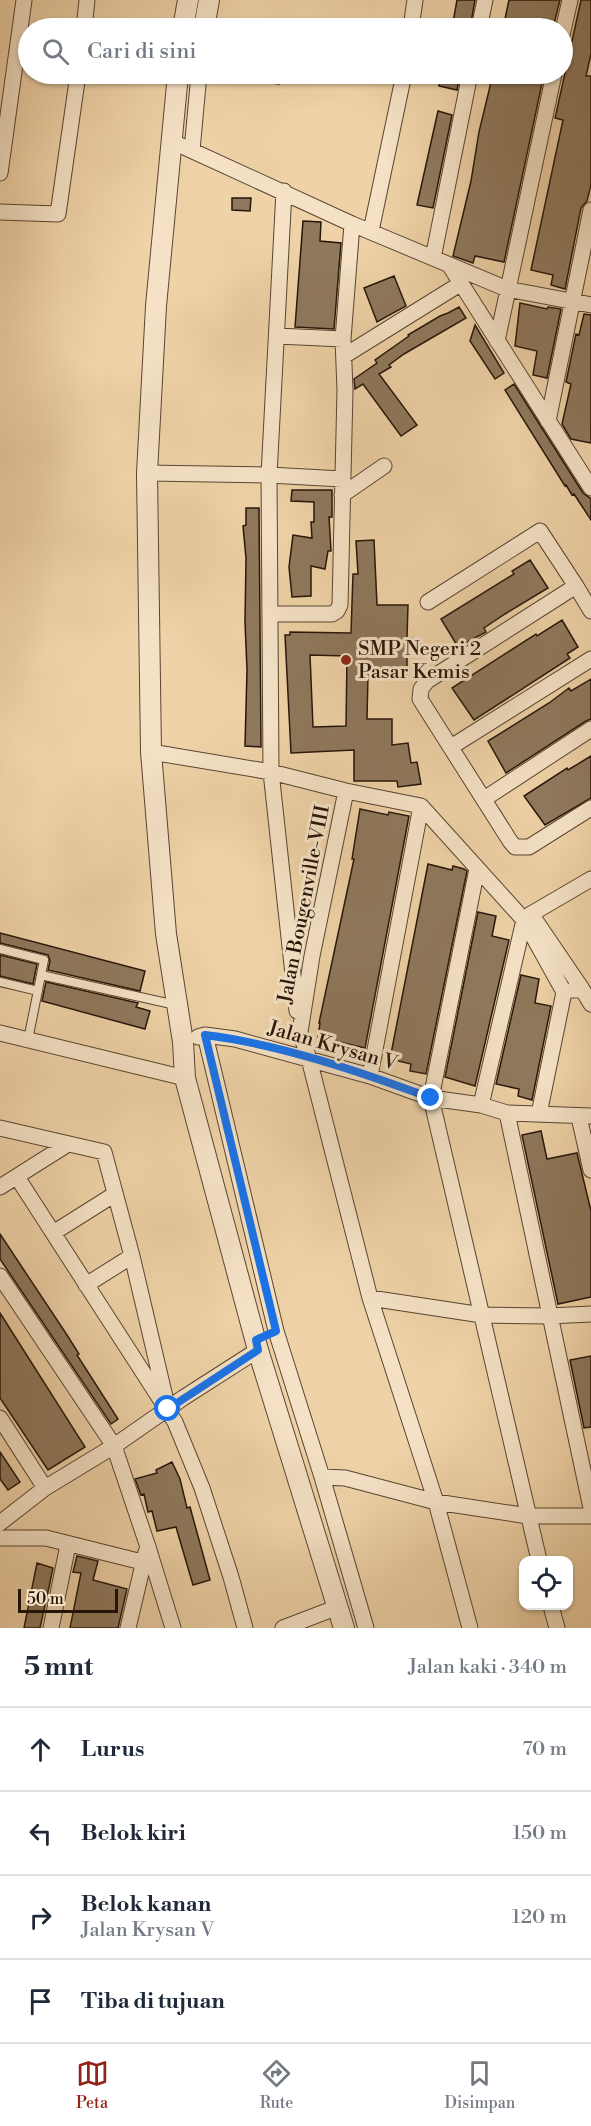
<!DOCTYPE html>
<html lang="id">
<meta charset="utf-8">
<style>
:root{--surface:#fff;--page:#f2f2f3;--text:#1f2937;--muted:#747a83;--line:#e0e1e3;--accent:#8f2418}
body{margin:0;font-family:"Libre Bodoni",serif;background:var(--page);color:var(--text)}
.controls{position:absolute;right:18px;bottom:18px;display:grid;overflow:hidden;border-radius:12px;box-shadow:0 2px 4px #0004}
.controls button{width:54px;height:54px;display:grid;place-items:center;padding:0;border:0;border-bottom:2px solid var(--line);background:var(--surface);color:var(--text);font:30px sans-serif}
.scale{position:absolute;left:18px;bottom:15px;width:100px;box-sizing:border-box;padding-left:6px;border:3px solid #26160a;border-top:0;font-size:16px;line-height:21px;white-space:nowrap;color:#26160a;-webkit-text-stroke:4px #f5e2c6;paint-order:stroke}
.stop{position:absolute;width:18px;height:18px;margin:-14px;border:4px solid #1a73e8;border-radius:50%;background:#fff}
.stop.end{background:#1a73e8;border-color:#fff;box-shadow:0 2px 6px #0008}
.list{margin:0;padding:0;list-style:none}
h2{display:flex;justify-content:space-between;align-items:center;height:78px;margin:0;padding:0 24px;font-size:26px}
h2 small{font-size:20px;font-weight:400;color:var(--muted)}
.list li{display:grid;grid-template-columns:39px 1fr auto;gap:18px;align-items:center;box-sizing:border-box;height:84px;padding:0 24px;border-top:2px solid var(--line)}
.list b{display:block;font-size:22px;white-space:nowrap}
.list p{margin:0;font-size:20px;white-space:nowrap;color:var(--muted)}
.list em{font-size:20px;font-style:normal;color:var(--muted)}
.icon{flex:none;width:33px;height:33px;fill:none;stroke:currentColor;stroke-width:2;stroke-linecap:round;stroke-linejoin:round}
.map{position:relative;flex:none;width:591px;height:1628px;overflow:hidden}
.search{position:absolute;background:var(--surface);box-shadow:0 2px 4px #0004;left:18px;right:18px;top:18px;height:66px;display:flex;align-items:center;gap:15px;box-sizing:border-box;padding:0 21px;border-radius:33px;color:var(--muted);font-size:22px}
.sheet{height:414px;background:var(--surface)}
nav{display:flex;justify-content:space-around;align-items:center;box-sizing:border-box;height:84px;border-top:2px solid var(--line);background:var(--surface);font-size:16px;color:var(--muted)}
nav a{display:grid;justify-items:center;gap:3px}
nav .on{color:var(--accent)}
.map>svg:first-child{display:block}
.building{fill:#8f785c;stroke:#26160a;stroke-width:1.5;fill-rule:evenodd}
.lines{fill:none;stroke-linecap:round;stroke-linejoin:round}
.service-casing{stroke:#584531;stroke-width:10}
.minor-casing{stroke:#584531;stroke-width:17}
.tertiary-casing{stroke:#584531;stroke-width:22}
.service{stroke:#f5e2c6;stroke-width:8}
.minor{stroke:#f5e2c6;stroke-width:15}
.tertiary{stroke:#f5e2c6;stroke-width:20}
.route{stroke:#1a73e8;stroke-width:8}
.poi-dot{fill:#8f2418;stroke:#f5e2c6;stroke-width:2}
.labels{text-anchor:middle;stroke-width:6;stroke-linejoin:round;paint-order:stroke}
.poi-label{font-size:20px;fill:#26160a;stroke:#f5e2c6;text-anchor:start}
.street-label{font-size:20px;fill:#26160a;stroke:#f5e2c6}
</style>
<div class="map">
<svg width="591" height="1628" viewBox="0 0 591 1628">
<rect width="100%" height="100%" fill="#efd2a7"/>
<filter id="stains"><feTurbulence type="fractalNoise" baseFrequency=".00333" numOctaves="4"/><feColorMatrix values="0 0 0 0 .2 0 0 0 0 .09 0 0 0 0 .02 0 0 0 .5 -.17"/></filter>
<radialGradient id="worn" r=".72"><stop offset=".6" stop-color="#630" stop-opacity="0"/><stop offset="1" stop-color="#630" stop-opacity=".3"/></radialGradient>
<path class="building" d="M457,0h18l-5,28h-18z
M509,0h51l-7,28h-50z
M581,0h10v54l-5,22h5v109l-4,16 -6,7 -16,81 -14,-4 2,-10 -22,-5 32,-150 -8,-2 1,-4z
M249,74h31l-1,10 -31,-4z
M442,74h18l-3,16 -18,-4z
M493,74h51l-40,188 -29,-6 -2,7 -20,-7 18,-75 8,-49z
M438,111l14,4 -19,93 -16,-3z
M232,198h19l-1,13 -18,-1z
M303,221l18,1 -1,19 21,2 -7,86 -39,-2z
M394,276l12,30 -29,16 -13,-34z
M520,303l27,6 1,-2 13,2 -14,69 -14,-3 4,-24 -22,-5z
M459,307l7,11 -62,36 -15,11 2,2 -12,7 38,51 -16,11 -38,-52 -8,5 -1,-10 23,-16 -2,-3 34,-24 -1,-1 32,-19 8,-3z
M584,314l7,1v128l-20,-4 -9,-15 9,-40 -5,-2 10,-48 3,1z
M475,325l29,48 -9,6 -25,-38z
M514,384l69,109 8,6v21l-17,-26 -2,1 -6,-10 -1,1 -60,-96z
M292,490h40v27h-3l2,34h-3l-3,18 -14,-3v30l-19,1 -3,-30 4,-32 19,3 -1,-16h3v-20l-23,-1z
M246,508h13l2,239 -16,-1 2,-76 -2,-48 1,-64 -3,-32 3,-1z
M374,540l3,65h31l-1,33h13v12h-13v25h-39l-1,44h25v26l16,-2 3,20 6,-1 4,22 -23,3 -1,-6h-43v-31l-63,3 -6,-118h5v-3l61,1 2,-59h5l-2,-33zM310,655l37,1 -1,70 -33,1z
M530,560l18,28 -43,26 -21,14 2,4 -28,15 -17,-28 73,-45 -2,-3z
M562,620l16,27 -11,7 3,4 -96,62 -22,-32 84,-54 1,2z
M591,679v40l-5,2 -80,52 -18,-32 61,-38 20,-15 2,3z
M591,756v42l-46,27 -21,-29 43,-28 1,2z
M360,809l28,6 1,-3 20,4 -44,232 -47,-11 2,-14h-1l35,-164h-2z
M428,864l24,6 1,-4 11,3 3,2 -41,203 -16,-3 1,-7 -21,-5z
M478,912l18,4 -4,20 17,4 -34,146 -30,-9z
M0,933l145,38 -5,20 -92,-21 2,-9 -2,-6 -48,-12z
M0,955l37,9 -4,20 -33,-8z
M521,975l18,4 -4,24 16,3 -19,94 -14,-4 1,-7 -23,-5z
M46,982l92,21 -2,4 14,4 -5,18 -103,-28z
M541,1131l6,28 30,-6 14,58v86l-33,7 -36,-169z
M0,1234l67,101 12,19 -2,1 41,64 -7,5 -111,-165z
M0,1313l85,134 -37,23 -48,-72z
M591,1356v71l-7,1 -14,-68z
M0,1452l20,30 -12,8 -8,-11z
M172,1462l8,17 7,29 3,-1 20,73 -17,5 -17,-58 -19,4 -5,-20 -4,1 -4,-18 -3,1 -6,-16 22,-6 -1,-3z
M77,1556l21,5 -5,19 34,9 -9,39h-48l11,-55 -8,-1z
M37,1563l16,5 -4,19 -9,41h-16z"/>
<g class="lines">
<defs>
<path id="service" d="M0,949l44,11 -16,80
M41,975l135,30
M0,982l38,9"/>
<path id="minor" d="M84,28l3,-28
M411,28l4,-28
M479,28l6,-28
M562,35l8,-35
M171,141l181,83 155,65 84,16
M192,150l7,-76
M0,173l24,-173
M284,191l-15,284 2,297 26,239
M0,212l58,2 20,-140
M371,231l33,-157
M433,258l37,-184
M450,266l141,222
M277,336l66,3
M497,341l57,-267
M344,356l116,-72
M548,421l43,-211
M147,473l122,2 73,4
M342,495l42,-29
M428,602l112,-71 36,55
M591,611l-15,-25 -149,95 -6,8 -1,10 90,142 5,6h14l62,-39
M271,614h61l5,-3 3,-6 5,-215 -2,-51 9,-115
M451,747l140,-88
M151,752l120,20 75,19 75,15 103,114 40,72
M346,791l-34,165 -12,76 9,27 61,239 66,204 34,126
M484,799l107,-70
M477,869l-46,229 108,462
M531,914l51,75
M524,920l7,-6 60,-35
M573,990l9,-1 9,15
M0,1033l185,45
M205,1035l71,296 46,146 44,151
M198,1037l7,-2 30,4 135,37 61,22 50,7 26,8 84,3
M370,1076l51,-270
M481,1105l43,-185
M507,1113l84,395
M539,1114l25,-122
M579,1117l12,53
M0,1128l104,24 28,104 33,141
M17,1177l158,245 27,66 29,89 14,51
M0,1187l68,-43
M53,1233l62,-39
M0,1276l114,170 34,101 25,81
M86,1285l46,-29
M370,1298l112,17 67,1 42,-2
M0,1418l45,70
M322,1477l23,1 91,24 92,14h63
M0,1523l45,-35 69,-42 69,-48 75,-48
M0,1538h46l96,24
M551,1606l6,22
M51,1628l17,-83
M128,1628l18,-76
M283,1628l55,-21"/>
<path id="tertiary" d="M183,28l5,-28
M204,28l5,-28
M178,74l-22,232 -9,167 4,279 15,182 17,108 2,36 73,272 86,278"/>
</defs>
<use href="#service" class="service-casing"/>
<use href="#minor" class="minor-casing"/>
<use href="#tertiary" class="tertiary-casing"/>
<use href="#service" class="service"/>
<use href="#minor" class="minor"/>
<use href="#tertiary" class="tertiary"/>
</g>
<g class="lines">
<path class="route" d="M168,1409l90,-59 -2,-10 20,-9 -71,-296c74,9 156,37 226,63"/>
</g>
<circle class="poi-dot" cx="346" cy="660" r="6"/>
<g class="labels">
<g class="poi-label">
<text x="358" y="655">SMP Negeri 2<tspan x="358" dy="23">Pasar Kemis</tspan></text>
</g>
<g class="street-label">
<text transform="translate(303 904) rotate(-79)" y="7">Jalan Bougenville-VIII</text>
<text transform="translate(333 1045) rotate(16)" y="7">Jalan Krysan V</text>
</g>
</g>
<rect width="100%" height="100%" filter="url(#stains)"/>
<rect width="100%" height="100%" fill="url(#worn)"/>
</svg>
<div class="controls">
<button><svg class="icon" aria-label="locate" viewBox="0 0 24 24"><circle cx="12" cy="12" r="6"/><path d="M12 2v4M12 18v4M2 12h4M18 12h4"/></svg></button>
</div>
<div class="scale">50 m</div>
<div class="stop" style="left:168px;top:1409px"></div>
<div class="stop end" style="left:431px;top:1098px"></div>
<div class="search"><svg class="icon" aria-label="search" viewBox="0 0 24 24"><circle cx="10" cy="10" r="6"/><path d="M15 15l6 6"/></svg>Cari di sini</div>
</div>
<section class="sheet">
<h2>5 mnt<small>Jalan kaki · 340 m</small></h2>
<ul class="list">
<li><svg class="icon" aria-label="ahead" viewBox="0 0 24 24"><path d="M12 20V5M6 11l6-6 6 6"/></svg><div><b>Lurus</b></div><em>70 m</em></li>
<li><svg class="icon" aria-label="left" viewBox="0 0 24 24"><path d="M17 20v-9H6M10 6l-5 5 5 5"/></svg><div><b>Belok kiri</b></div><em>150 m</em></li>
<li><svg class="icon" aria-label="right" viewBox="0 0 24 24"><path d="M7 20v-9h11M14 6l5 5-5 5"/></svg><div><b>Belok kanan</b><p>Jalan Krysan V</p></div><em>120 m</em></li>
<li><svg class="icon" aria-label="arrive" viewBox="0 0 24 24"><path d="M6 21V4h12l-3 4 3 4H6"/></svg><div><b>Tiba di tujuan</b></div></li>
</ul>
</section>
<nav>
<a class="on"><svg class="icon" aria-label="map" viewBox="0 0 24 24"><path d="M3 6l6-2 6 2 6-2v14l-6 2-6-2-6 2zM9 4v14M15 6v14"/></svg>Peta</a>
<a><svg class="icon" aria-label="directions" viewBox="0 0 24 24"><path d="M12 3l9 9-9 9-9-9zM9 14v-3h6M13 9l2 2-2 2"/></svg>Rute</a>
<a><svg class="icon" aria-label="saved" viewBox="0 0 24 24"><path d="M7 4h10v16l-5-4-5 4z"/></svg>Disimpan</a>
</nav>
